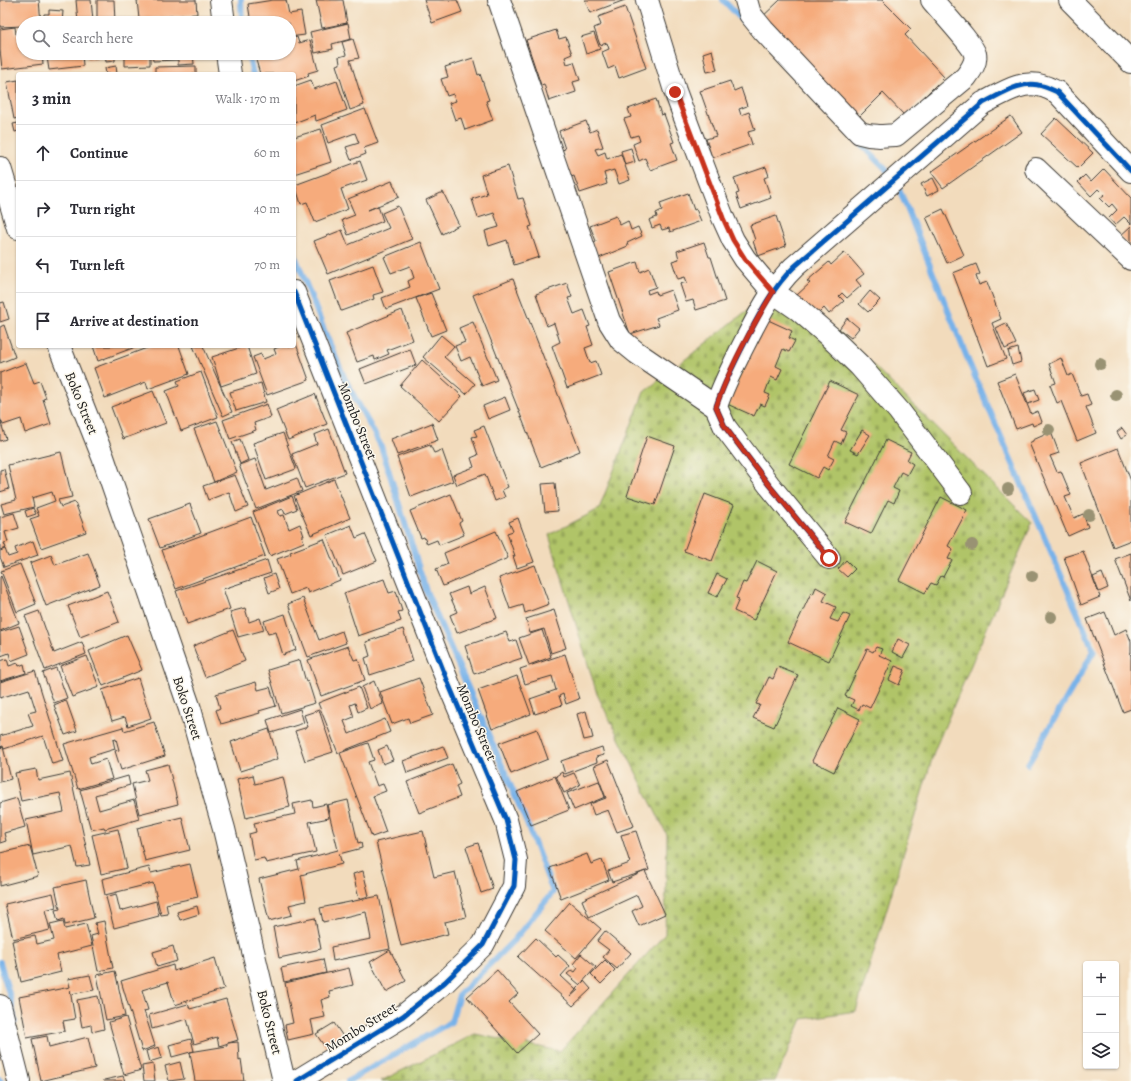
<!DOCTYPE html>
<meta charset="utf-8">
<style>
:root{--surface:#fff;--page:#f2f2f3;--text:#2b2b33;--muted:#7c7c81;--line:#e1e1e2}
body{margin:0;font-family:Alegreya,serif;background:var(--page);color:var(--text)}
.controls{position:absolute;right:12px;bottom:12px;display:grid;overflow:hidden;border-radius:4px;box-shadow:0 1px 3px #0004}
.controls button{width:36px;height:36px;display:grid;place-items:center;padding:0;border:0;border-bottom:1px solid var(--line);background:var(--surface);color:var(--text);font:20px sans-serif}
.stop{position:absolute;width:12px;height:12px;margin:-9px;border:3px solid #c8321e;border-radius:50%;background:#fff}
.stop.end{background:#c8321e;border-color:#fff;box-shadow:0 1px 4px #0008}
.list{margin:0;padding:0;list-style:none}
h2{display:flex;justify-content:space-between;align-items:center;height:52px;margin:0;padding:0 16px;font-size:17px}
h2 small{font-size:13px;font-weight:400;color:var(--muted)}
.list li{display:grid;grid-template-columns:26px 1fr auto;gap:12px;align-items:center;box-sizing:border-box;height:56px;padding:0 16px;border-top:1px solid var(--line)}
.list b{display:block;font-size:15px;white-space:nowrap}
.list em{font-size:13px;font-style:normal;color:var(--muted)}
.icon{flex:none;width:22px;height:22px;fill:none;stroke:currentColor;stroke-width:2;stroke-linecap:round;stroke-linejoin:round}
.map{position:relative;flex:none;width:1131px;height:1081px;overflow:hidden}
.search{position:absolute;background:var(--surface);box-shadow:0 1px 3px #0004;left:16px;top:16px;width:280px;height:44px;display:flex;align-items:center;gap:10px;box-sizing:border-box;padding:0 14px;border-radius:22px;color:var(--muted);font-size:15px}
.panel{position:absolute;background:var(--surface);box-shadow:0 1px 3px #0004;left:16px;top:72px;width:280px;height:276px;border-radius:4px}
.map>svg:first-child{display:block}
.cemetery{fill:url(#cemetery-stones);stroke:#667042}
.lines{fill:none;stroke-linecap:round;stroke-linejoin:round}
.stream{stroke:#78b2e9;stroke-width:6}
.building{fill:#f6ab7c}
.minor-casing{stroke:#3c3934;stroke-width:24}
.minor{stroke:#fff;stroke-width:22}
.cycleway-casing{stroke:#fbf7ec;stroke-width:8}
.cycleway{stroke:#0057b8;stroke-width:5}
.tree{fill:#999273}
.route{stroke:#c8321e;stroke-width:5}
.labels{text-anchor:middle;stroke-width:3;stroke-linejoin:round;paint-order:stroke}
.street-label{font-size:14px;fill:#1c1c1c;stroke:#fbf7ec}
</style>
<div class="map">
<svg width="1131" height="1081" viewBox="0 0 1131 1081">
<defs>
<pattern id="cemetery-stones" width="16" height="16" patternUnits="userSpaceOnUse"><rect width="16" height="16" fill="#b0c468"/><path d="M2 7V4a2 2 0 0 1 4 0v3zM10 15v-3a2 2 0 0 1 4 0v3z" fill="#97a85a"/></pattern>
</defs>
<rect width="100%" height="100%" fill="#fbf7ec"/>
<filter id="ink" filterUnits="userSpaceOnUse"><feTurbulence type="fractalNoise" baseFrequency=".025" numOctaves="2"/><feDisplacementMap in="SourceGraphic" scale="8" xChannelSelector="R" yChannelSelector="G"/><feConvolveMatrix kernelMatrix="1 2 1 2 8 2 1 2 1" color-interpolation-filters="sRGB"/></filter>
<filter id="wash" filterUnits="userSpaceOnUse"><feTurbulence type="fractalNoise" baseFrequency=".012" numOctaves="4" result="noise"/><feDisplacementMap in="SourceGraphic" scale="16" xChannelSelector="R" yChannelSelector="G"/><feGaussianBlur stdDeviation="0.9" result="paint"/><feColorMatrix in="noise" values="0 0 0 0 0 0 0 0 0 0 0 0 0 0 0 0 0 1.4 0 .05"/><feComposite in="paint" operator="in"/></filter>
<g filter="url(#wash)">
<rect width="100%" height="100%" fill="#f2dbbc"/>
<path class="cemetery" d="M778,286l69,53 185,184 -97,226 -79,262 -54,8 -27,62h-394l94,-47 85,17 105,-117 2,-99 -70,-141 -48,-159 50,-26 45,-117z"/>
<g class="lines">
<path class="stream" d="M241,0l1,23
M723,0l21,22
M248,53l5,21
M857,140l28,28 13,18 72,179 124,286 -66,113
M294,253l32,82 19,44 36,67 45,145 100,230 27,71 -38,47 -56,56 -8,27 -103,59
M0,962l10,35 5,25
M0,1079l1,2"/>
</g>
<g id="blocks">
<path class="building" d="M0,0h39l2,23h-18v3l-23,1z
M76,0h15l2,21 -15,1z
M97,0h17l1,22 -18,1z
M137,0h59l1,14 -58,5z
M273,0h13l3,14 12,-2 4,23 -16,2v-14h-38l-3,-19z
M316,0h27l4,23 -25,5z
M424,0h33l5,12 -30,11z
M585,0h40l-35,13z
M780,0h102l29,29 -6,6 39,42 -39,39 -22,-23 -29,29 -97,-100z
M625,7l21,61 -27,10 -4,-12 -7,3 -6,-17 7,-3 -2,-6 -7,2 -6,-17 7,-3 -3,-8z
M49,10l14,1 -1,12h-19l1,-9h5z
M348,23l3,16 -19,5 1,5 -18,4 -5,-21z
M15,27l1,7 7,-1v20h19l1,11 -41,5 -2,-19v-21z
M556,30l3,9 7,-2 6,17 -7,3 2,7 7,-2 6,18 -7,2 3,10 -27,9 -5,-17 -3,1 -15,-45z
M594,33l6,16 -14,5 -5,-17z
M297,37l2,6 11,-3 8,30 -10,3 1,3 -15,5v-7h-34l-6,-21h35v-14z
M353,39l6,19 -9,2 14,45 -14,5 -14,-45 4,-1 -1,-7 7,-2 -4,-13z
M712,50l5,20 -10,2 -4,-19z
M76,53h6l1,13 -34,4 -2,-13z
M87,53h9l1,5 -10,1z
M105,53h10v8l-9,1z
M125,53h25v12l-25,1z
M152,53h41l1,11 -16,1v-5l-25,1z
M473,58l5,17 2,-1 9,26 -3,1 7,19 -28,10 -4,-12 -6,2 -6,-17 7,-2 -3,-7 -6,2 -6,-17 7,-2 -3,-10z
M116,66l1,8h-11l-1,-6z
M196,66v8h-41v-7z
M18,80v38l-4,1 -7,-37z
M311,80l3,9 23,-8 10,29 -31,11 -1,-6 -21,8v-37z
M730,81l4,10 7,-3 6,18 -8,3 2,6 8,-3 6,18 -7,2 4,12 -40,14 -6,-19 10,-3 -16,-45z
M656,99l5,16 3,-1 10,28 -3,1 6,17 -27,10 -5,-12 -6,3 -6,-17 7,-3 -2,-6 -7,2 -7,-18 7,-2 -3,-8z
M365,109l13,34 -14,5 2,6 -15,6 -5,-13 13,-4 -4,-10 -27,10 -6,-18z
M1011,116l11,16 -79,56 -12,-16z
M1056,118l37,35 -15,15 -37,-34z
M586,121l4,11 7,-3 6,18 -8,2 3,6 7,-3 2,7 14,-5 9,26 -11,4 -5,-14 -10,3 3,11 -27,9 -6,-17 -3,1 -9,-27 3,-1 -6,-18z
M18,123v8l-3,1 -2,-8z
M321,129l10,33 -37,12v-37z
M631,148l4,14 -10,3 -4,-14z
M360,161l7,19 -26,9 7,20 -33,13 -8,-20 -6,2 -6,-19z
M508,166l10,33 5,-1 9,28 -3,1 10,30 -25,8 -7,-25 -18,6 -4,-15 14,-4 -5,-14 -16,5 -6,-19 15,-5 -6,-19z
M766,167l3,9 -5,2 7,20 -30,11 -5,-15 3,-1 -5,-15z
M1104,169l27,29v26l-7,-7 -9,8 -6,-7 8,-8 -5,-6 -3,3 -9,-9 4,-3 -6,-6 -7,7 -13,-14 7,-7 6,7z
M933,178l6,12 -12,6 -6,-12z
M392,181l7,16 -31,13 10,-4 5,15 -35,14 -6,-15 13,-5 -7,-16z
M443,192l16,33 -17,9 -16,-34z
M688,193l6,17 2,-1 5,12 -31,11 -1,-4 -7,2 -2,-5 -8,3 -3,-8 8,-3 -1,-4 6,-3 -2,-7z
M398,206l14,33 -84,35 -14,-33 28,-11 6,15 41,-17 -7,-15z
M943,209l21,46 -17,8 -21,-46z
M616,216l4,9 8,-4 3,9 7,-3 4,9 -15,7 1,3 -29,12 -7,-15 4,-2 -6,-15z
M776,216l10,30 -28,10 -5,-15 2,-1 -5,-15z
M1131,226v20l-11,-10z
M421,242l18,47 -53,20 -4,-11 28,-11 -2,-6 6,-3 -4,-12 -19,7 -7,-16z
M704,242l5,15h2l14,44 -29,9 -3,-10 -7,2 -6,-18 7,-2 -2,-5 -7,2 -6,-18 7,-2 -2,-8z
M845,252l19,22 -8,6 5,6 -14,12 -5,-5 -3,3 5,5 -15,13 -5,-6 -9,9 -19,-21 14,-13 -3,-2 22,-19 2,3z
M637,262l3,10 9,-4 7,19 -9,3 1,4 8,-3 1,4 14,-5 7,20 -22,8 3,7 -29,9 -21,-62z
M976,264l4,10 -4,2 3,9 8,-3 14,37 -9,4 14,36 -18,7 -35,-93z
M373,265l10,27 -10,3 1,4 -33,12 -11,-30z
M513,279l67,172 -39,16 -68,-172z
M567,283l5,14 -4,1 6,16 10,-4 6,16 -3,1 6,18 -8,3 5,15 6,-2 5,14 -34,13 -15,-42 8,-4 -6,-19 -7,3 -11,-32z
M870,291l10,9 -12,12 -9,-8z
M431,293l15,37 -15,6 -15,-38z
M4,302l5,17 -9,3v-19z
M402,310l11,30 -26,10 2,4 -14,6 -1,-4 -17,6 -11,-29z
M847,318l12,10 -8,10 -12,-9z
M766,319l26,12 -3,7 6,3 -6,11 -6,-3 -7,17 6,3 -5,11 -6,-3 -6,16 5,2 -5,11 -5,-2 -6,12 -27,-12z
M473,322l24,58 -15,6 -12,-29 -9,4 -6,-15 10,-4 -6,-14z
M1006,323l10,21 -11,5 -9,-21z
M4,325l11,32 -15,6v-36z
M441,335l13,11 -10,11 31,27 -9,10 -43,-37z
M294,341h1l14,39 -42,15 -14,-38 8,-3 2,5 13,-5 -2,-5 7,-3h13z
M93,346h45l-40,15z
M152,346h27l10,28 -41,15 -2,-7 -41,16 -11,-30z
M193,346h10l29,66 -9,4z
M245,346h2l9,28 -35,12 -9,-29z
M1018,348l3,14 -9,3 -4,-14z
M410,349l6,16 -50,19 -6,-15z
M1061,358l7,18 4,-2 9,22 6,-2 4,11 -5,2 10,26 -19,8 -16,-40 -4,2 -7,-18 6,-2 -7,-19z
M422,360l40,36 -23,25 -39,-35z
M26,363l8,20 6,-2 6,17 -3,1 8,25 -26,9 -4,-14 -18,6 -3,-7v-45z
M201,372l17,45 -37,14 -15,-40 13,-5 -2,-5z
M1015,374l16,40 7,-3 4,11 -9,4 -1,-3 -16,6 -19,-48z
M830,381l29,14 -18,35 5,2 -5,12 -6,-3 -7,15 6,3 -6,11 -5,-3 -6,11 -28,-14z
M261,383l5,19 -30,9 -6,-19z
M1035,389l4,11 -11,4 -4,-11z
M153,391l13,32 -43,16 -12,-32z
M315,394l12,30 -39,16 -12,-30z
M505,397l5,13 -22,9 -5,-13z
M267,404l4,13 -17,6 2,7 -26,9 -7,-19z
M0,420l6,19 -6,2z
M217,421l20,51 -23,10 -20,-53z
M432,423l6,17 -41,15 -6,-16z
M484,426l24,61 -6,3 3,7 -10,4 -10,-27 -28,11 -4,-10 21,-8 -3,-9 7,-3 -6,-18 5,-1 -3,-6z
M1122,428l5,7 -6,4 -4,-7z
M329,429l16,44 -40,15 -13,-34 25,-10 -3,-9z
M862,430l8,5 -12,19 -8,-4z
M1051,432l8,21 -9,3 7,16 4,-1 10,24 -6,2 9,21 9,-4 5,13 -20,9 -39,-93 4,-2v-1z
M283,433l13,36 -30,11 -13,-37z
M647,436l28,10 -20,59 -28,-9z
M240,439l8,21 -8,4 -8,-22z
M886,440l25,12 -4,8 6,4 -6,11 -6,-3 -8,16 6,3 -5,12 -6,-3 -17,34 -26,-12z
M430,445l4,8 8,-3 11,31 -42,16 -14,-40z
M1118,448l13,33v59l-18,7 -32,-84z
M61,452l11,45 -14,3 3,7 14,-5 11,30 -45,16 -11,-29 9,-3 -3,-8 19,-7 -3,-9 -20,6 2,9 -30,7 -3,-10 15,-4 -8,-35z
M255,459l11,31 31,-12 5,13 -46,18 -17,-44z
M4,469l5,20 -9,3v-22z
M235,475l13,32 -12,5 -7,-20 -21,8 -5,-14z
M334,479l16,39 -39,17 -17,-39z
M555,483l3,28 -13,1 -3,-28z
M451,494l11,27 -3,2 5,12 -25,10 -2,-5 -10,4 -3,-7 -3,1 -11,-27z
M705,494l29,11 -22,56 -28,-10z
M292,496l5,13 -12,5 -2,-5 -5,2 2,5 4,-1 5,14 11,-5 4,12h-2l2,6 -34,14 -17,-44z
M941,497l26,13 -19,36 5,3 -5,10 4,1 -9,17 -2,-1 -5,9 -5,-2 -6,10 -26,-13z
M190,504l11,29 -41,15 -11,-29z
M33,508l3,6 -9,3 -2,-6z
M14,513l5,15 -14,4 3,10 -4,1 2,5 -6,2v-33z
M251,517l14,39 -89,33 -14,-39z
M518,518l16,44 -17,6 -4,-12h2l-8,-23 6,-2 -4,-9z
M351,525l5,13 9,-4 12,27 -34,14 -16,-40z
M496,531l12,27 -65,28 -7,-17 12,-5 -4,-11z
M324,539l16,41 -32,13 -2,-5 -16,6 -13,-35 14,-5 -1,-2z
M33,541l5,14 -34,12 -4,-10v-6l5,-2 3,8 9,-3 -2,-6z
M1083,551l17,46 -19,8 -17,-48z
M88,553l12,32 -54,21 -16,-43 21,-8 4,10z
M1131,553v48l-16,-42z
M267,560l4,13 -48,16 7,20 -43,15 -11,-33z
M846,560l9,9 -8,8 -9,-8z
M757,561l20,10 -23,49 -20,-9 5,-12 -3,-1 7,-16 3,1z
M20,564l16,40 -19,8 -16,-41z
M535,565l14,39 -24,9 -2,-8 -13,4 -11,-31z
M1102,573l6,15 -9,4 -6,-15z
M274,574l5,15 -10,4 -5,-15z
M717,574l10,5 -10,18 -9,-4z
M1,576l18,47 -19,8v-54z
M384,579l5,14 7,-2 6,20 -4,1 3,9 -43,15 -14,-43z
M467,587l2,7 16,-7 12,31 -40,15 -7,-18 7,-3 -8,-18z
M816,587l11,6 -4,8 13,6 -6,12 8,3 5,-9 7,3 -21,45 -41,-19 23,-49 2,1z
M107,591l12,31 -39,15 -12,-31z
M303,598l16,42 23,-9 4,12 -38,14 -20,-53z
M245,608l4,14 11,-4 4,12 -26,7 -8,-25z
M554,610l12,38 -15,5 -7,-24 -14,4 -4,-14z
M39,611l15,42 28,-11 4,12 -41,16 -20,-54z
M1105,612l9,23 12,-6 5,12v12h-1l1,3v53l-8,3 -36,-93z
M285,614l11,36 -13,5 -7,-23 -8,2 -4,-13z
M19,626l10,28 -18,7 -2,-8 -8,3 -1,-24z
M403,629l10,32 -43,14 -5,-17 5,-2 -4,-14z
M233,630l12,31 -40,16 -12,-31z
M542,630l9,27 -22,8 -10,-27z
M506,632l4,10 6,-2 6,18 -48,16 -9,-28z
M127,635l15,35 -39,16 -14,-35z
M898,639l12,6 -7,13 -11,-6z
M348,646l6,14 4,-1 7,21 -44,16 -13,-36z
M876,647l6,2 -3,6 13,6 -22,47 -8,-4 -3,6 -8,-4 3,-6 -9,-4 22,-47 6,3z
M565,654l14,45 -13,5 -3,-10 -4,2 3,9 -27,9 -5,-15 26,-9 -4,-14 -27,8 -5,-15z
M87,656l12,31 -27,10 -12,-31z
M7,659l2,7 9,-3 1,3 5,-2 2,9 -26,8v-20z
M300,660l6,22 2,-1 7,22 -34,10 -13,-43z
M895,666l10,4 -6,15 -10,-5z
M778,667l20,8 -24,52 -21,-9 7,-13 -4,-1 13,-27 4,2z
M56,668l11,30 -13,5 -11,-30z
M35,671l28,90 -11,3 -9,-28 -39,13 -1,-3 -3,1v-11l33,-10 -5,-13 8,-2 -7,-22 -29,9v-16z
M517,676l14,38 -39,15 -14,-39z
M138,678l13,40 -23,8 -3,-9 -13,4 -10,-31z
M419,678l14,37 -23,8 -2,-5 -16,6 -12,-32z
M374,681l9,23 -13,5 -8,-22z
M256,682l2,8 12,-3 6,19 -17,5 1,2 -39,11 -5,-14 4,-2 -4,-14z
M359,687l8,21 -9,4 -3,-9 -5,2 4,12 -10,4 5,13 36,-15 5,13 -52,21 -20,-50z
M66,700l11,31 -12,4 -11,-30z
M838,708l22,11 -26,53 -22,-11z
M300,709l4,14 -33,10 -4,-13z
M319,710l14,42 -28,9 -10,-30 13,-4 -4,-12z
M586,711l7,27 -9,2 -7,-26z
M154,722l11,34 -44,14 -6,-19 4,-1 -3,-11 -3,1 2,9 -26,8 2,7 15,-5 6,20 -34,10 -14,-45 59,-17 1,4z
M269,729l9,30 -38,12 -9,-29z
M537,729l11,30 -37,15 -12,-31z
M368,743l6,17 -6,2 9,24 6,-2 3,7 -13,5 13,36 -14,5 -32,-84z
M387,746l6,14 -10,4 -5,-14z
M443,746l5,12 -41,15 -4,-12z
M3,747l8,32 -11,3v-34z
M602,747l2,8 -8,2 1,5 -32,12 -4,-13z
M608,760l26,66 -17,6 -9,-22 -14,5 -4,-11 16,-6 -12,-32z
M168,764l10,40 -39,10 -7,-30 16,-4 -3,-10z
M452,764l8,20 -4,2 4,11 -41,16 -12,-31z
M36,769l2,11 32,-7 20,92 -13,2 -5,-21 -39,9 -7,-35 38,-8 -4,-19 -39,8 -6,-28z
M562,772l2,5 10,-4 6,12 -16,8 -8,-17z
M253,775l2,9 28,-7 7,30 -44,11 -9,-39z
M128,776l2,9 -35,10 4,15 35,-10 5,19 -34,10 -1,-2 -13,3 -11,-40z
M555,776l14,34 -38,15 -14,-33z
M599,781l6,16 -31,13 -7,-17z
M17,798l8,29 -21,6 2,8 -6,2v-40z
M312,800l1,7 13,-3 3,14 -20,4 7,30 -50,11 -2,-5 -10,2 -5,-26 7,-2 -2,-9 41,-9 -2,-10z
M348,800l10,43 3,-1 1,6 -23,6 3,10 -41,11 5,26 -17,4 3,10 -23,6 -10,-42 40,-10 -2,-8 41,-11 -11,-45z
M182,817l8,33 -45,11 -8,-33z
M118,829l9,39 -26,6 -9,-39z
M423,831l11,46 21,-5 11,45 -21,5 3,12 -47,12 -25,-104z
M636,831l13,39 -37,12 -4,-11 22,-8 -9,-28z
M478,843l15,46 -12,4 -15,-46z
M30,846l8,30 -38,10v-33z
M587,854l4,10 11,-4 7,20 -48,19 -11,-31z
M190,864l8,33 -32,7 2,10 -7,1 -8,-32 -48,12 -3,-16 47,-12 2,6z
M363,871l6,25 -10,3 -6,-25z
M645,871l20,43 -26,12 -7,-15 10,-5 -5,-11 -48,22 -7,-17z
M86,880l8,38 -29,7 -1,-6 -6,2 -3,-11 5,-1 -5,-22z
M53,893l3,14 -11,3 5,20 -37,9 -8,-35z
M116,894l4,17 36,-10 3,15 -45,12 -8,-31z
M379,896l11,53 -57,12 -2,-14 40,-8 -5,-27 -43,10 -3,-14z
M570,902l31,27 -25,29 -31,-27z
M197,906l2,8 -19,6 -3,-8z
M315,918l6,31 -42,9 -6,-31z
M63,921l2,8 21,-5 6,22 -35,9 4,17 -40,10 -9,-41 23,-5 2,8 17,-4 -4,-16z
M104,921l9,47 -15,3 -7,-35 7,-2 -3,-11z
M605,931l26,22 -14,16 -14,-12 6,-7 -12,-9z
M536,938l20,19 2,-2 12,11 -9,10 15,14 -6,7 8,-7 -2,-1 8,-8 7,8 -18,17 -55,-49z
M173,946l4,15 -20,6 -4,-15z
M390,950l16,31 -20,11 -16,-30z
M581,954l15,13 -16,18 -13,-11 5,-4 3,2 3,-4 -5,-4z
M215,958l9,31 -49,16 -7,-23 -26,8 6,20 -4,1 11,35 -13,5 -21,-70 52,-16 1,6z
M323,959l3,14 -42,9 -3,-14z
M605,960l10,10 -14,14 -10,-10z
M349,968l4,17 -24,6 1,6 -9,3 4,17 -14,3 3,14 -26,6 -3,-15 8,-2 -8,-40z
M497,970l21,24 -9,8 29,32 -21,19 -50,-56z
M115,971l10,45 -19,4 -9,-45z
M90,975l4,15 -23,4 -1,-4 5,29 -12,2 2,10 -38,7 -8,-41 51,-10 -2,-8z
M98,996l6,33 -12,3 -1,-7 -9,2 -5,-27z
M226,999l12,41 -19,6 -2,-9 -23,7 -7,-25 -35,10 -3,-14 39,-11 2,5z
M126,1017l15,53 -17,5 -15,-53z
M334,1023l10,15 -14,9 -2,-2 -3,2 -9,-13z
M47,1036l2,11 39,-10 7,31 -54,13 -9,-42z
M191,1039l3,12 -22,6 -3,-12z
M238,1042l1,18 2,-1 3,22h-49l-5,-29 37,-6v-3z
M159,1047l3,11 -13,4 -3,-11z
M180,1062l4,17 -15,2 -4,-15z
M153,1064l2,17h-11l-2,-15z
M123,1076l2,5h-21v-1z"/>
</g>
</g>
<g filter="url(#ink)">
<use href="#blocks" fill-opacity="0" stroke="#3c3934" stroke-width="1"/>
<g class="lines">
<defs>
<path id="minor" d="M221,0l3,23
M499,0l110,321 12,19 16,13 79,54
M647,0l28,91 16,43 32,84 10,22 12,19 28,33 26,18 30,26 30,29 40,46 62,82
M746,0l4,14 13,16 97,103c13,4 23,3 36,2l70,-58c5,-7 11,-15 9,-23 -2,-9 -35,-44 -43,-54
M1070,0l61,62
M227,53l3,21
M0,168l18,60
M1036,169l95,90
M294,292l155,393 57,135 10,40 -2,26 -31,59 -38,37 -42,34 -106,65
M59,346l44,111 87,252 34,120 60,252
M829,558l-60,-73 -44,-58 -9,-20c6,-20 16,-38 25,-57 15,-29 29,-60 53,-83l189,-164c17,-8 39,-24 59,-17 5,1 10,4 15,6l74,79
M0,1006l19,75"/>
</defs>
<use href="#minor" class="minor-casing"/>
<use href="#minor" class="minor"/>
<defs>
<path id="cycleway" d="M294,292l155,393 57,135 10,40 -2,26 -31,59 -38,37 -42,34 -106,65
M829,558l-60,-73 -44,-58 -9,-20c6,-20 16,-38 25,-57 15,-29 29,-60 53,-83l189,-164c17,-8 39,-24 59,-17 5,1 10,4 15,6l74,79"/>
</defs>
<use href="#cycleway" class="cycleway-casing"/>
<use href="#cycleway" class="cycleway"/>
</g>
<g class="tree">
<circle cx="1100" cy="364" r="6"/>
<circle cx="1116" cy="395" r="6"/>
<circle cx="1049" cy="430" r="6"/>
<circle cx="1008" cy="489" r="6"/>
<circle cx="1089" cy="515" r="6"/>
<circle cx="972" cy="545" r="6"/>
<circle cx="1032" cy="576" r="6"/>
<circle cx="1051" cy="617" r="6"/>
</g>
</g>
<g class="lines" filter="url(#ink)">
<path class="route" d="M675,92l48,126 10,22 12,19 28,33c-21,35 -44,76 -57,115l9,20 44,58 60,73"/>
</g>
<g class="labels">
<g class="street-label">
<text transform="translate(82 403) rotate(68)" y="5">Boko Street</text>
<text transform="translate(358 421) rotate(68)" y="5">Mombo Street</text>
<text transform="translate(188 708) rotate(72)" y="5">Boko Street</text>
<text transform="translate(477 722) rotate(67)" y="5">Mombo Street</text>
<text transform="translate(270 1022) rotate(76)" y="5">Boko Street</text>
<text transform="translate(361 1027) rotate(-32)" y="5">Mombo Street</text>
</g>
</g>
</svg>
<div class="controls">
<button>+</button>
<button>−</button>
<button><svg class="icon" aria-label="layers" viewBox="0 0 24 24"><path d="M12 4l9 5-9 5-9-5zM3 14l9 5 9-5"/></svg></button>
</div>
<div class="stop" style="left:829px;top:558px"></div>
<div class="stop end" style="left:675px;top:92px"></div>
<div class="search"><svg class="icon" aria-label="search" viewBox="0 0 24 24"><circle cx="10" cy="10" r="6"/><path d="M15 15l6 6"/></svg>Search here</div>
<section class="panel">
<h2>3 min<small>Walk · 170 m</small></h2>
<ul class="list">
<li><svg class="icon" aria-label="ahead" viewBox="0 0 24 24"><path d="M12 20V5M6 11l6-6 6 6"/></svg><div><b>Continue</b></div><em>60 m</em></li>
<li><svg class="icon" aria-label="right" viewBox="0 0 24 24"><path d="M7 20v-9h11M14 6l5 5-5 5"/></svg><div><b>Turn right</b></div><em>40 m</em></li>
<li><svg class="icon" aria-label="left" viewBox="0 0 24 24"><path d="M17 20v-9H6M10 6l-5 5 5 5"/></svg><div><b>Turn left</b></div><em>70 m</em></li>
<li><svg class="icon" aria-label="arrive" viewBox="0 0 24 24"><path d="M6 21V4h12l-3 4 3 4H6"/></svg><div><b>Arrive at destination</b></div></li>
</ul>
</section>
</div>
